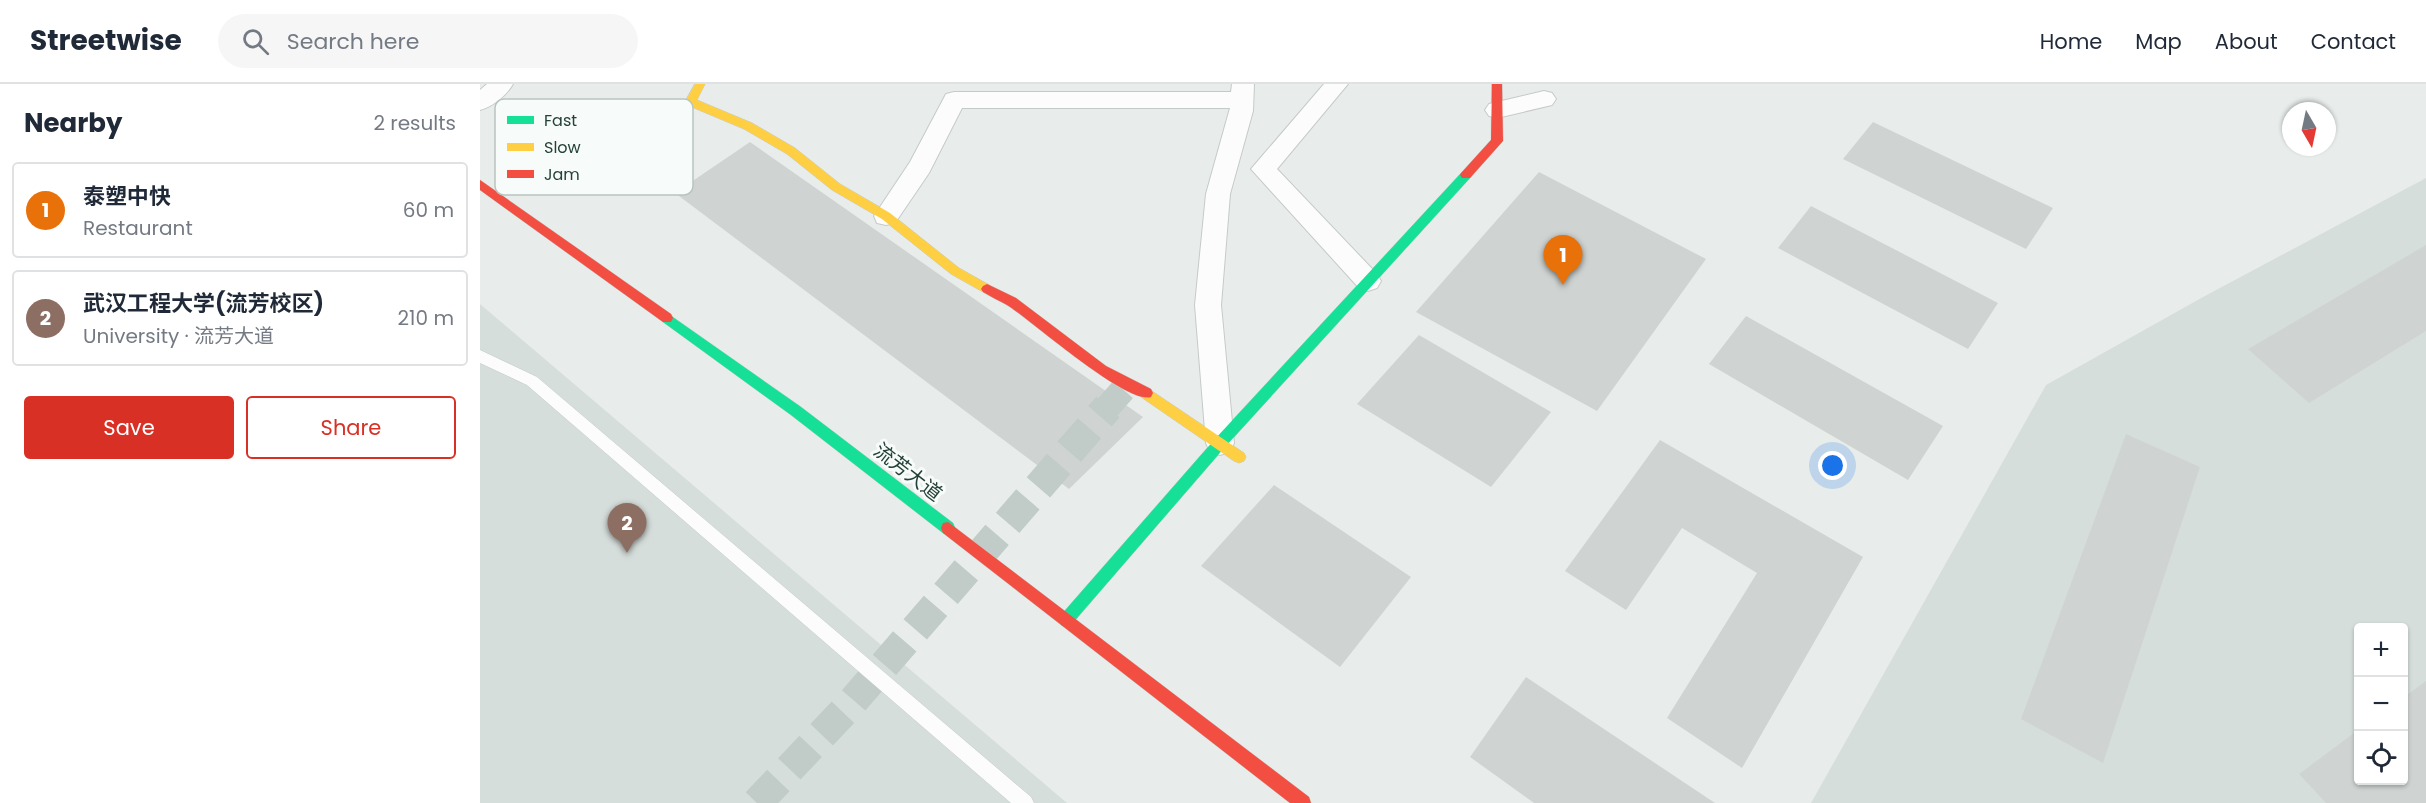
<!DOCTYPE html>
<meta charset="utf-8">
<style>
:root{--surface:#fff;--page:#f6f6f7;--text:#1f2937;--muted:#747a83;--line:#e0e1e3;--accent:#d93025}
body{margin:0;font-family:Poppins,"Noto Sans SC",sans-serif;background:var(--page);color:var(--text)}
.controls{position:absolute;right:18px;bottom:18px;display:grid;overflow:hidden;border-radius:6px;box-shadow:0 2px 4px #0004}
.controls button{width:54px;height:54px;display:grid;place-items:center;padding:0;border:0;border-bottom:2px solid var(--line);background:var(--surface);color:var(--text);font:30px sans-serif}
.compass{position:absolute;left:1802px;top:18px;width:54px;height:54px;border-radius:50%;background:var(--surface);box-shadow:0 2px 4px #0004;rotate:171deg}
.you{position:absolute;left:1353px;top:382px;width:21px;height:21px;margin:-15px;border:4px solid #fff;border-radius:50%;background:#1a73e8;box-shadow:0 0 0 9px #1a73e833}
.badge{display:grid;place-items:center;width:39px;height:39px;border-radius:50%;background:var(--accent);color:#fff;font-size:20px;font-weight:700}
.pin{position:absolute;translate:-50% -50px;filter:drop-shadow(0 2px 3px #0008)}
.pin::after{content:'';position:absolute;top:32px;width:21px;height:18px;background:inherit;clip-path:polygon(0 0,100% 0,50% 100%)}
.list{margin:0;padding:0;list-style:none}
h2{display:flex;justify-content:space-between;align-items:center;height:78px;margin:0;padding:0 24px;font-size:26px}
h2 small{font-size:20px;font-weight:400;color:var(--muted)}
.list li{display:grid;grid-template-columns:39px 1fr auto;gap:18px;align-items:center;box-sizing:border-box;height:96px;margin:0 12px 12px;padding:0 12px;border:2px solid var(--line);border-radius:6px}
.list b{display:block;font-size:22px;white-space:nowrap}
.list p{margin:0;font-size:20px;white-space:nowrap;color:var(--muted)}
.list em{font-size:20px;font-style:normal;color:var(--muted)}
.actions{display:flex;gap:12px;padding:18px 24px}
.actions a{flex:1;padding:14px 0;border:2px solid var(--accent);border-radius:6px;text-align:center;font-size:21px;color:var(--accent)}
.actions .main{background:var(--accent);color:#fff}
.icon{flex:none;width:33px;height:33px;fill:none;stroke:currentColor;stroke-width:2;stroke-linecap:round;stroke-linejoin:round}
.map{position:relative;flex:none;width:1946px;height:719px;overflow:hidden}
header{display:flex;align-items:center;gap:36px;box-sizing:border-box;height:84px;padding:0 30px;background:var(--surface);border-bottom:2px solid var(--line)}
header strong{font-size:28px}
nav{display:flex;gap:33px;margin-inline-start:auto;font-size:21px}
.search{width:420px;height:54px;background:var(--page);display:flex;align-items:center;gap:15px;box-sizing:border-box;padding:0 21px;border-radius:33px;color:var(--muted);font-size:22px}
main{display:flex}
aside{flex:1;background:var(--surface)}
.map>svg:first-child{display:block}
.built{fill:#d6dedb;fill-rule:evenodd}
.building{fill:#cfd4d2}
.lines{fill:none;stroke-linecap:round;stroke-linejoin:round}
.street-tunnel-far1{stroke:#c1cbc8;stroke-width:26;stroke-dasharray:26 13;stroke-linecap:butt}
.street-tunnel{stroke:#c1cbc8;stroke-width:31;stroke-dasharray:31 16;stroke-linecap:butt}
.lane-casing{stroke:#c5cac8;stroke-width:1}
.street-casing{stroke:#c5cac8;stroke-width:2}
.fast-casing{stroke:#c3cbc8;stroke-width:1}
.slow-casing{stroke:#c3cbc8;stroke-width:1}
.jam-casing{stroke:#c3cbc8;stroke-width:1}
.lane{fill:#fcfcfc;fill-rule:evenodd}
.street{fill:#fcfcfc;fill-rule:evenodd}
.fast{fill:#16e098;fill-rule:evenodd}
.slow{fill:#ffcf43;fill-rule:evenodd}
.jam{fill:#f24e42;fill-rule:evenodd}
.labels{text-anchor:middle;stroke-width:6;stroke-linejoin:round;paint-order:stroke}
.street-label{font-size:20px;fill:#24423a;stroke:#f7fbf9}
.key{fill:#f7fbf9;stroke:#b8c4c0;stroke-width:1.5}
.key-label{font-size:16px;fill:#24423a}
</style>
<header>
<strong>Streetwise</strong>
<div class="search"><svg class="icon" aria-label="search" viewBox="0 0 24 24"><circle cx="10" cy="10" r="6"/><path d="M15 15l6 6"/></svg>Search here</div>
<nav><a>Home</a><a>Map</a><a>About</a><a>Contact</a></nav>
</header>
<main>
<aside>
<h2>Nearby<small>2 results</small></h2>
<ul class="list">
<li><span class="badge" style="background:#e8710a">1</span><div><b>泰塑中快</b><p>Restaurant</p></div><em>60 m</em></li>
<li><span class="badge" style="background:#8d6e63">2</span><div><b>武汉工程大学(流芳校区)</b><p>University · 流芳大道</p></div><em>210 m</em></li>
</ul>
<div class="actions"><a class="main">Save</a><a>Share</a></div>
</aside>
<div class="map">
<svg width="1946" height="719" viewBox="0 0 1946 719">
<rect width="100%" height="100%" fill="#e8edeb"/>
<path class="built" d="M1946,94v625h-615l235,-418 157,-88zM1878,544h46v152h-46z
M0,220l587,499h-587z"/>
<path class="building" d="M1393,38l180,86 -27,41 -183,-90z
M270,58l393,275 -74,72 -394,-296z
M1059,88l167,87 -109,152 -181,-99z
M1331,122l187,97 -30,46 -190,-101z
M1946,161v86l-117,72 -61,-54z
M1266,232l197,110 -35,54 -199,-116z
M939,251l132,77 -60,75 -134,-83z
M1646,350l74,33 -97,296 -82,-44z
M1180,356l203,117 -121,211 -75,-50 90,-145 -75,-45 -56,82 -61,-39z
M794,401l137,92 -71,90 -139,-101z
M1046,593l189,126h-181l-64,-46z
M1946,597v122h-100l-27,-29 59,-44v50h46v-83z"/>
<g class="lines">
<path class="street-tunnel-far1" d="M626,325l22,-25"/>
<path class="street-tunnel" d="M277,719l90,-95 261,-301"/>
<defs>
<path id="lane" d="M0,266l57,27 494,420 3,6h-23l-484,-418 -47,-22z"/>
<path id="street" d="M7,0h26c-6,11 -21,23 -33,26v-20z
M752,0h22l-1,27 -23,83 -9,111 13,138 -4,9 -10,3 -10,-3 -4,-9 -11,-138 11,-111 24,-86h-268l-33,65 -34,50 -9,2 -9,-2 -3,-7 36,-54 36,-68 8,-2h277z
M844,0h24l-71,85 100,105 4,7 -4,7 -9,3 -9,-3 -108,-119z
M1064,7l8,2 4,6 -4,6 -55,13 -8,-2 -4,-6 4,-6z"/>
<path id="fast" d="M986,87l4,1 2,3 -2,3 -245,269 -154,178 -5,2 -5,-2 -2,-5 2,-5 154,-176 247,-267z
M187,229l134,94 152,116 2,5 -2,5 -5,1 -5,-1 -152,-118 -128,-93 -2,-4 2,-4z"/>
<path id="slow" d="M215,0h10l-8,16 55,23 43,25 45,36 50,29 69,55 32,18 2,3 -2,3h-8l-32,-18 -69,-55 -50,-29 -45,-36 -43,-25 -57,-24 -2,-3z
M666,303l98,66 2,4 -2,4 -5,2 -5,-2 -93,-64 -2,-4 2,-4z"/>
<path id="jam" d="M1012,0h10l1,57 -33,37h-8l-2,-3 2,-3 29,-32z
M0,96l191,134 2,4 -2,4h-8l-183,-132z
M507,200l29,14 90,68 45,23 2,4 -2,4c-24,8 -119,-76 -144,-92 -7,-4 -16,-8 -24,-13l-2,-3 2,-3z
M468,438l361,275 2,6h-21l-347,-270 -2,-5 2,-5z"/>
</defs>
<use href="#lane" class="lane-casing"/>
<use href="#street" class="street-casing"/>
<use href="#fast" class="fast-casing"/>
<use href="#slow" class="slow-casing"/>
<use href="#jam" class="jam-casing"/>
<use href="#lane" class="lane"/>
<use href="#street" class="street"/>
<use href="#fast" class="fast"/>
<use href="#slow" class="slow"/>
<use href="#jam" class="jam"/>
</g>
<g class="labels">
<g class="street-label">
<text transform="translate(428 388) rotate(38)" y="7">流芳大道</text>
</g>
</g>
<rect x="15" y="15" width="198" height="96" rx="9" class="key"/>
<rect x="27" y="32" width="27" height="8" fill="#16e098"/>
<rect x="27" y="59" width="27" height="8" fill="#ffcf43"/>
<rect x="27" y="86" width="27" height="8" fill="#f24e42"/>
<g class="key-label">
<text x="64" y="42">Fast</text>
<text x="64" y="69">Slow</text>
<text x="64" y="96">Jam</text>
</g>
</svg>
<div class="controls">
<button>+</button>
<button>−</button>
<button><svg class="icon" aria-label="locate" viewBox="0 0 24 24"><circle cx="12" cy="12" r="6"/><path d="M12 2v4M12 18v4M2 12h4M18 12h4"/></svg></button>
</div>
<svg class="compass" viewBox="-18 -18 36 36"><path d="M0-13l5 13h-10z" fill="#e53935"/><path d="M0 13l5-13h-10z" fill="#747a83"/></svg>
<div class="you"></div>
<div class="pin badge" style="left:1083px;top:201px;background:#e8710a">1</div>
<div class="pin badge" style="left:147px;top:469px;background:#8d6e63">2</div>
</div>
</main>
